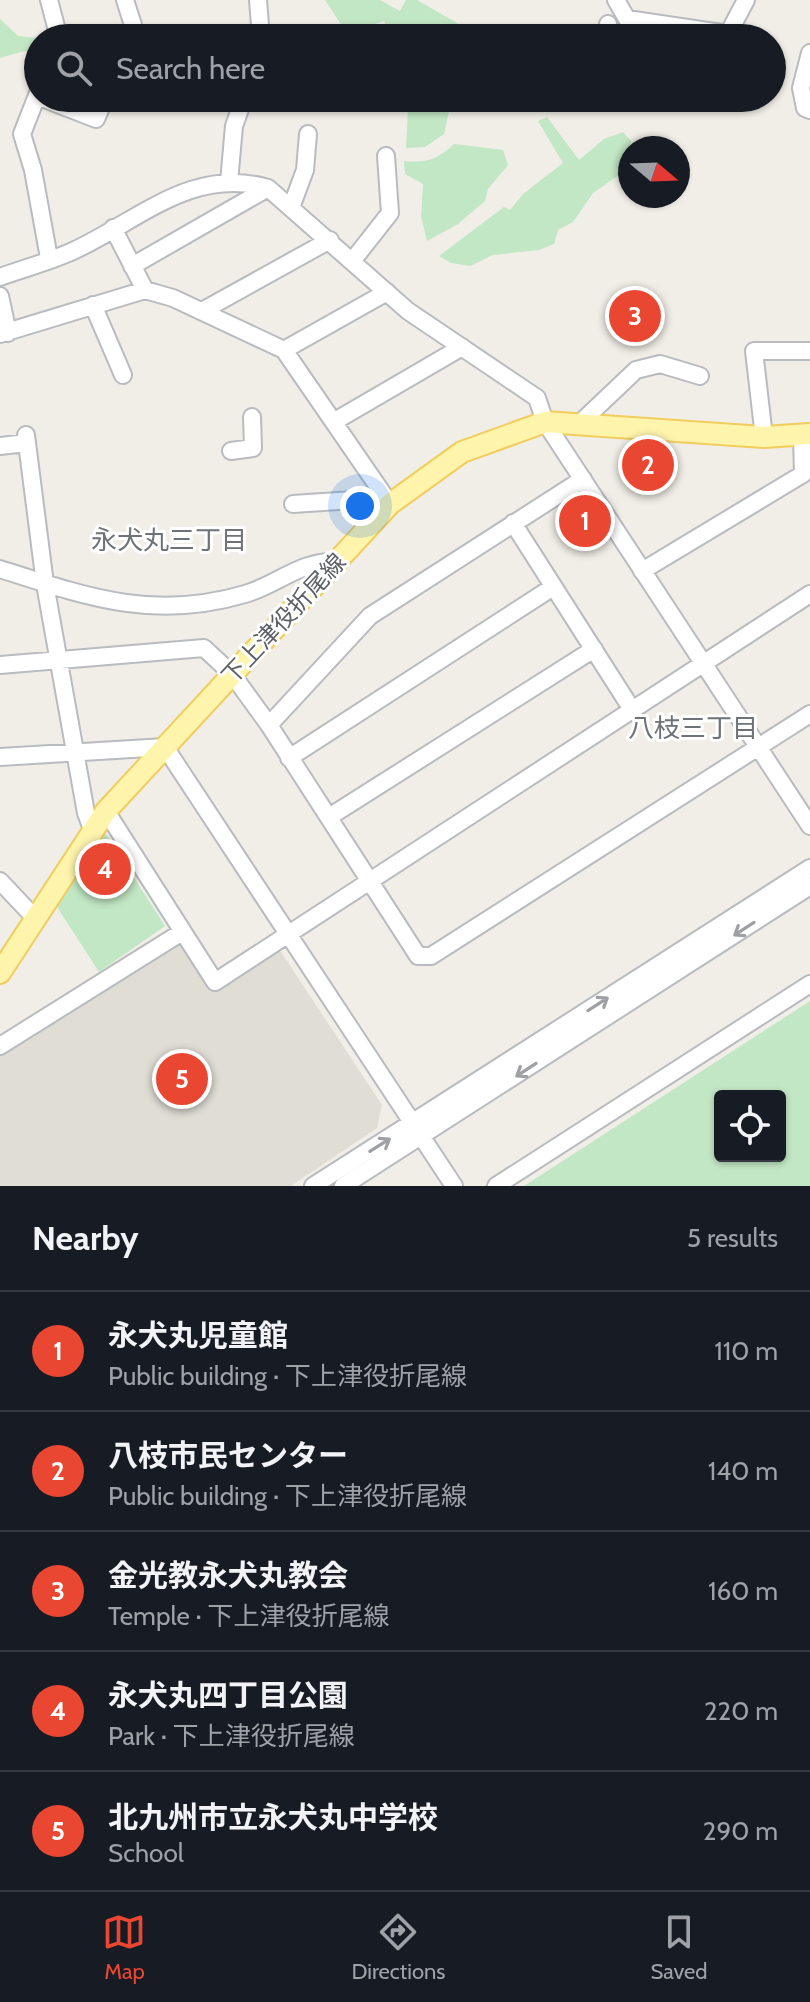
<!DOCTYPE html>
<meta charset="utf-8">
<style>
:root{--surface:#171b24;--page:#20242c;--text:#f1f3f6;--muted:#9ea1a6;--line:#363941;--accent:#e94732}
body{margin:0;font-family:Cabin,"Noto Sans JP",sans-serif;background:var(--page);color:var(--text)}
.controls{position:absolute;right:24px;bottom:24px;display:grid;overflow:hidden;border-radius:8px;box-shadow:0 2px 6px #0004}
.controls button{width:72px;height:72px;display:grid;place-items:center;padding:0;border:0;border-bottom:2px solid var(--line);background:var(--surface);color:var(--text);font:40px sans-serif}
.compass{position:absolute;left:618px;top:136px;width:72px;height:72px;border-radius:50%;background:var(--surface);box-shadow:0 2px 6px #0004;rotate:109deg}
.you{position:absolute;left:360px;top:506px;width:28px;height:28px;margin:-20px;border:6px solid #fff;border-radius:50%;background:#1a73e8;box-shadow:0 0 0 12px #1a73e833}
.badge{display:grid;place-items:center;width:52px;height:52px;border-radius:50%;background:var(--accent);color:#fff;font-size:26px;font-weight:700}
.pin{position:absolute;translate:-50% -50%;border:4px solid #fff;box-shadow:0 2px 8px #0006}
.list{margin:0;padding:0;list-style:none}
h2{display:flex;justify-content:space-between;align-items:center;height:104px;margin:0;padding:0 32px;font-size:34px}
h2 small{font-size:26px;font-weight:400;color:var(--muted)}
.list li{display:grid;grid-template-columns:52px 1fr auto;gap:24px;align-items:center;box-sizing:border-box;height:120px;padding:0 32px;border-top:2px solid var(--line)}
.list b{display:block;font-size:30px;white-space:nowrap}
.list p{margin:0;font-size:26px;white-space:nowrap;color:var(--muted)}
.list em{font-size:26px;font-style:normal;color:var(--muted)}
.icon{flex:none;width:44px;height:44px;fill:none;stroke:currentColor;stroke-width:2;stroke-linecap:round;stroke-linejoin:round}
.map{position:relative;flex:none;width:810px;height:1186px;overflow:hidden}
.search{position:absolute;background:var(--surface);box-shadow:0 2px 6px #0004;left:24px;right:24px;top:24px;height:88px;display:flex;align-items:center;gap:20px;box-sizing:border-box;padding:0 28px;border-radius:44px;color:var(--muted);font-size:30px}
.sheet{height:704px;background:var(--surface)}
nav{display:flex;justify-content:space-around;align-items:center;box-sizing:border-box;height:112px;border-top:2px solid var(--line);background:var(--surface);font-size:22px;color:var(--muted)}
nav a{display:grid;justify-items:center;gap:4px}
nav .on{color:var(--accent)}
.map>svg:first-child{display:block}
.education{fill:#dfddd4}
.green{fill:#c2e7c4;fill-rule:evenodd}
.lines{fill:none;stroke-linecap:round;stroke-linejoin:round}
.minor-casing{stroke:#b8bbbf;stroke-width:20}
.major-casing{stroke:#f1cd5d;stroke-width:24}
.minor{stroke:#fff;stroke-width:16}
.major{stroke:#fff4ac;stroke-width:20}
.oneway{stroke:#9ea0a3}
.labels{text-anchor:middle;stroke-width:6;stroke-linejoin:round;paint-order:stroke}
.street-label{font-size:24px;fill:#5d6166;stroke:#fff}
.neighbourhood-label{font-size:26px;fill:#6e7378;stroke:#fff}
</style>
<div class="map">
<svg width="810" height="1186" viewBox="0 0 810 1186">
<rect width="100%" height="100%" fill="#f0eee6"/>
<path class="education" d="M176,939l6,3 30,49 63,-39h6l101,153 -5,23 -86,58h-291v-133z"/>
<path class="green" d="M325,0h55l20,11 6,-11h11l66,38h-92l-7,-17 -24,8 2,9h-12z
M0,19l18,17 20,2 -2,36 -2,-20 -10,-3 -24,7z
M414,98h38l-8,36 -19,13 -19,1 2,-39z
M547,117l32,43 25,-21 19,-7 8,9 -2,27 -36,25 -20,29 -15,8 -4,14 -15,6 -46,5 -23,11 -19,-3 -12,-7 65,-49 6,3 13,-16 40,-31 -25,-42z
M454,144l49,6 5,15 -20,24 -3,12 -27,23 -31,17 -6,-25 2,-32 -18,-10 -1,-13c23,2 33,-1 50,-17z
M104,831l61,95 -66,46 -42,-65z
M810,1001v185h-286zM720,1096h60v60h-60z"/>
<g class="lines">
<defs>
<path id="minor" d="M49,0l10,38
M125,0l8,25 -5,13
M258,0l3,38
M616,0l11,19 101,15 18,-34
M608,24l2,14
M810,53l-9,35 4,20 5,2
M38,93l-16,41 11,36 16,88
M42,98l54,21 9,-21
M582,98l3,3 13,-3
M229,182l5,-56 10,-28
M292,205l13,-35 3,-36
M113,228l32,62
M353,260l37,-47 -4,-57
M132,266l136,-78
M0,277c25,-9 52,-16 75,-27 64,-30 118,-84 193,-62l140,123 129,87 8,24 265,404
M0,296l8,37
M93,305l30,70
M202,311l128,-71
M0,334l145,-44 28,8 111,52 106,154
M284,350l103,-58
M335,421l127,-74
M578,425l58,-55 24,-6 40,12
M26,435l19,149 41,229 6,16
M764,437l-10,-86h56
M0,446l26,-3
M231,451l22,-3 -1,-31
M293,504l90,-6
M513,523l118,185
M0,569c87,28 154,52 245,25 32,-9 56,-34 91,-32
M642,571l161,-97 -1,-38
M0,665l204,-17 28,26 37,51 149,231h13l379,-242
M269,725l101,-109 213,-137
M0,757l165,-10 289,439
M289,758l264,-171
M106,811l109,171 595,-388
M329,817l265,-168
M0,881l34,36
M0,1046l182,-114
M313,1186l497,-318
M343,1186l467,-300
M496,1186l314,-202"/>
<path id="major" d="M0,973l106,-162 284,-307 72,-52 83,-30 219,15 46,-3"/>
</defs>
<use href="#minor" class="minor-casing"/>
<use href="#major" class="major-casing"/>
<use href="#minor" class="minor"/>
<use href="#major" class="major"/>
</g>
<defs><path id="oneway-shaft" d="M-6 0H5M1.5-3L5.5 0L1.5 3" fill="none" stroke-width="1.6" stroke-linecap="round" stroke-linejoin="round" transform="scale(2)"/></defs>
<g class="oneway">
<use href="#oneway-shaft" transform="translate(744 929) rotate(147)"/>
<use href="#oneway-shaft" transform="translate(598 1004) rotate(-33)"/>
<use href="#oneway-shaft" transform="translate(526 1070) rotate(147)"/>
<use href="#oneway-shaft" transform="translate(380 1145) rotate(-32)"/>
</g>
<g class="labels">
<g class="street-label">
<text transform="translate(284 619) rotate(-47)" y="8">下上津役折尾線</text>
</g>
<g class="neighbourhood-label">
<text x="169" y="549">永犬丸三丁目</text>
<text x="693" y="737">八枝三丁目</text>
</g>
</g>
</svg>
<div class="controls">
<button><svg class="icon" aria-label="locate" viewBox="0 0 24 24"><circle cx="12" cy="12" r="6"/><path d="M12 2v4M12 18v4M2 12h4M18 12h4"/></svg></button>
</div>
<svg class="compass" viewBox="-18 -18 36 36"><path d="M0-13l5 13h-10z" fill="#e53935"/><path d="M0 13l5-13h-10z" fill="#9ea1a6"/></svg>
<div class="you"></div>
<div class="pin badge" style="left:585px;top:521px">1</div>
<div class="pin badge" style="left:648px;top:465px">2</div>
<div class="pin badge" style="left:635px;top:316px">3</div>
<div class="pin badge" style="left:105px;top:869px">4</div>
<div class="pin badge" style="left:182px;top:1079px">5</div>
<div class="search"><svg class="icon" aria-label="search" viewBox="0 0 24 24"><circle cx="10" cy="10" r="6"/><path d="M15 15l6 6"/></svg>Search here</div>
</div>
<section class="sheet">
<h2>Nearby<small>5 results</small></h2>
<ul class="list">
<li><span class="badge">1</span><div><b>永犬丸児童館</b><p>Public building · 下上津役折尾線</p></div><em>110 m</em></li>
<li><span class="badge">2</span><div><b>八枝市民センター</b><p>Public building · 下上津役折尾線</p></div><em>140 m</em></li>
<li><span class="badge">3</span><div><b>金光教永犬丸教会</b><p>Temple · 下上津役折尾線</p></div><em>160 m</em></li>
<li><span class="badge">4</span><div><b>永犬丸四丁目公園</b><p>Park · 下上津役折尾線</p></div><em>220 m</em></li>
<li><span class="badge">5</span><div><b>北九州市立永犬丸中学校</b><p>School</p></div><em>290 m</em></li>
</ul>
</section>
<nav>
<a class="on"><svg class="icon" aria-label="map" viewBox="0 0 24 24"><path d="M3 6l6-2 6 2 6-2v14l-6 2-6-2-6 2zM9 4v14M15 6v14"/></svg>Map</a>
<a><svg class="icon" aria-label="directions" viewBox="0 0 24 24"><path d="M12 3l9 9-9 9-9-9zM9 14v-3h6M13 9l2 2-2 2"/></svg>Directions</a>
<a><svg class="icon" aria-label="saved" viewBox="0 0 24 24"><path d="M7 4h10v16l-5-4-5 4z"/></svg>Saved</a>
</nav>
